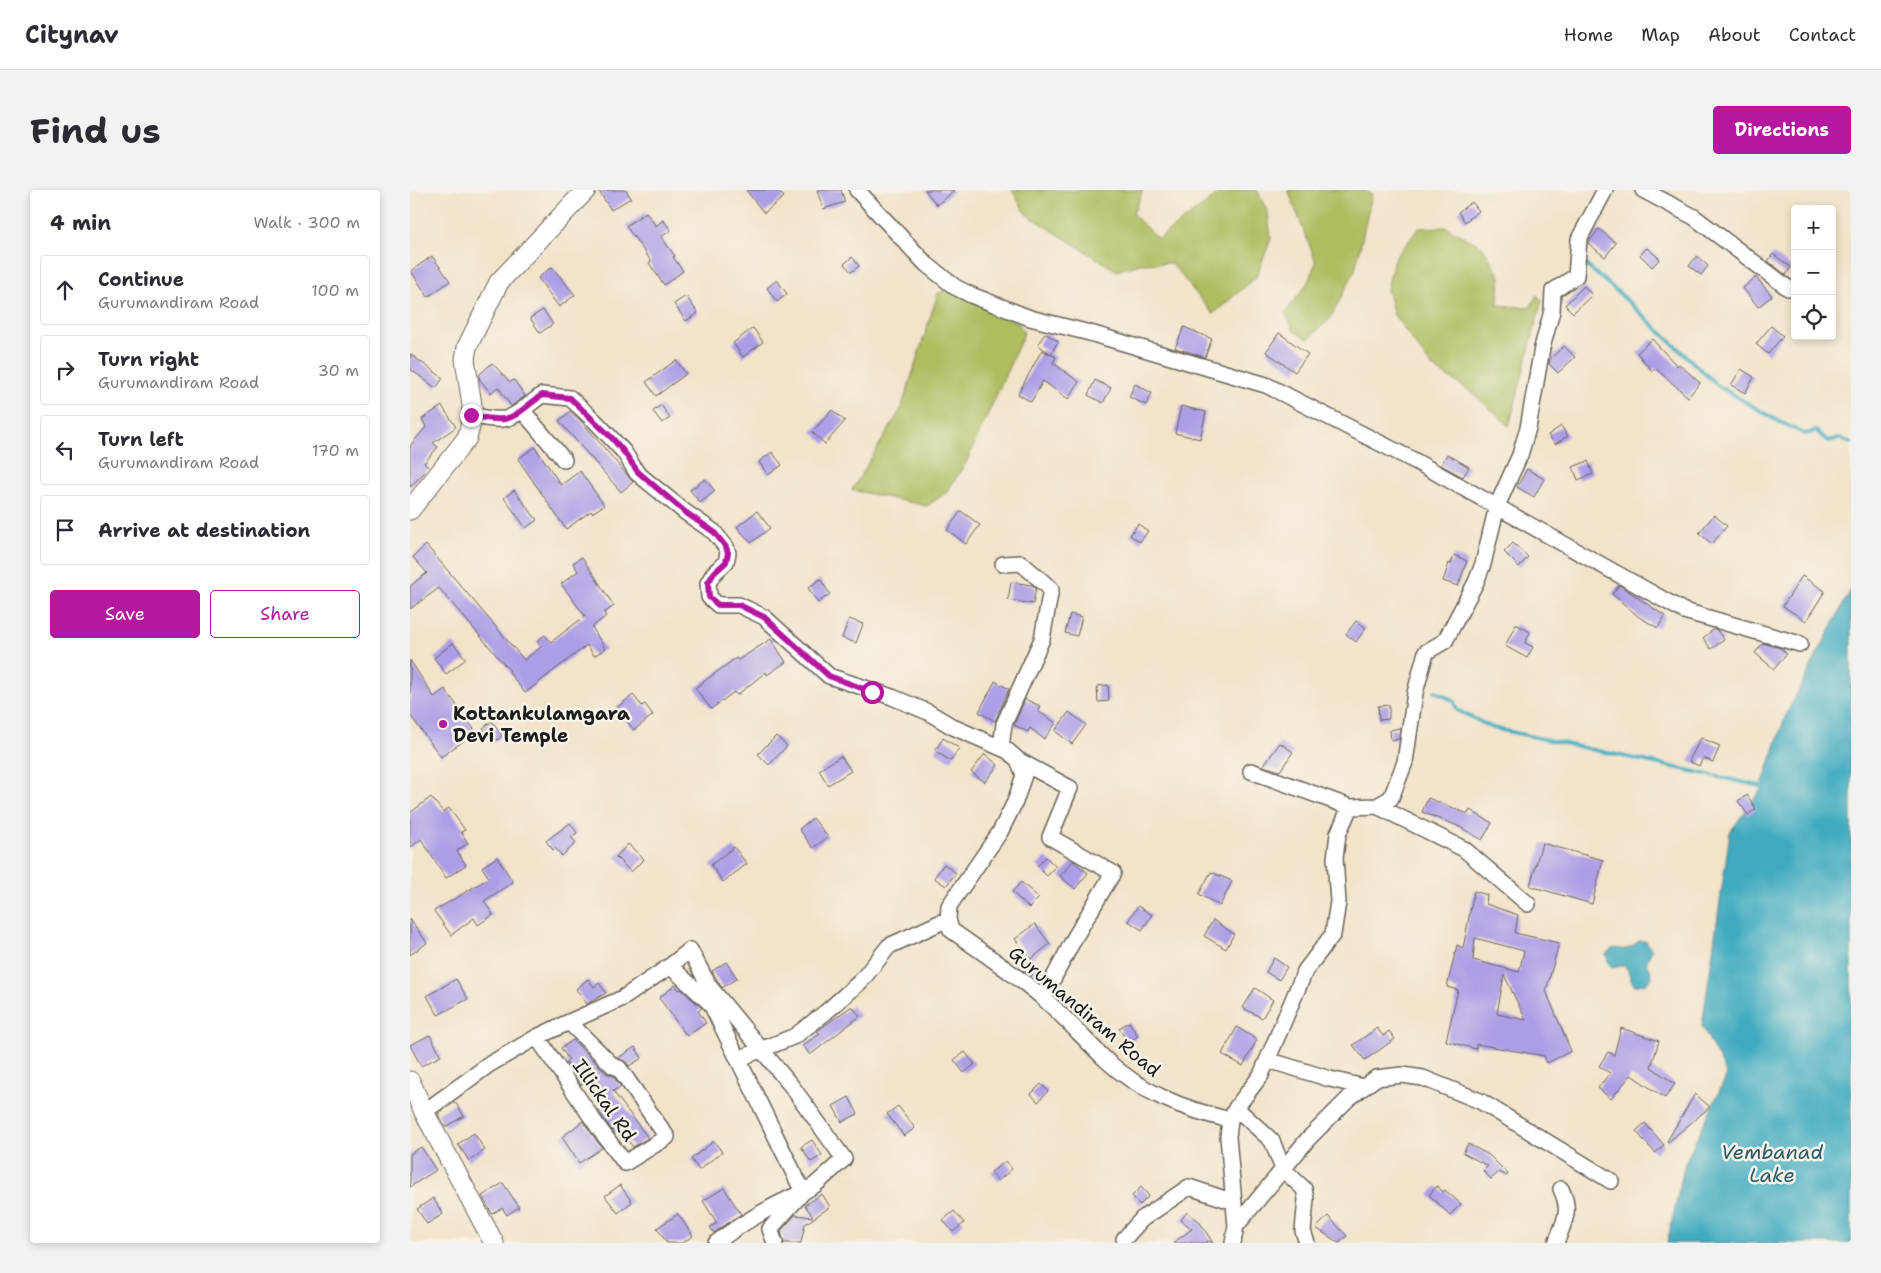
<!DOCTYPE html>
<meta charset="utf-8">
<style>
:root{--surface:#fff;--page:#f2f2f3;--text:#2b2b33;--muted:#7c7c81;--line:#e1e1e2;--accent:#b5179e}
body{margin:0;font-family:"Shantell Sans",sans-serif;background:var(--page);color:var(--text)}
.controls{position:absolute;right:15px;top:15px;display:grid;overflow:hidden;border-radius:5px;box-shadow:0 2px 8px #0003}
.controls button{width:45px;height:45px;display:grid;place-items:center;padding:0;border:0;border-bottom:1px solid var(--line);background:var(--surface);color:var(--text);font:25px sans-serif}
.stop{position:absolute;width:15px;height:15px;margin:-11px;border:4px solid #b5179e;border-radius:50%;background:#fff}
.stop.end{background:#b5179e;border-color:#fff;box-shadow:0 1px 5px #0008}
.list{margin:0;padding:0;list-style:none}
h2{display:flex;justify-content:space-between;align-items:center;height:65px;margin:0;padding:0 20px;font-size:21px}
h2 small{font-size:16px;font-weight:400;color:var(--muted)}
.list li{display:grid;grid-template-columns:32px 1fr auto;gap:15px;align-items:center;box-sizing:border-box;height:70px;margin:0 10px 10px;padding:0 10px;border:1px solid var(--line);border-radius:5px}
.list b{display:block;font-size:19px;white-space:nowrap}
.list p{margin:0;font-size:16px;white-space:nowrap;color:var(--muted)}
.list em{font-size:16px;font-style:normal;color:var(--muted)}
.actions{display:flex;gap:10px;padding:15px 20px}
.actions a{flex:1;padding:11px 0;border:1px solid var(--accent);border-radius:5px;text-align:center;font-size:18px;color:var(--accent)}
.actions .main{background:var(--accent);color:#fff}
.icon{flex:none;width:28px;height:28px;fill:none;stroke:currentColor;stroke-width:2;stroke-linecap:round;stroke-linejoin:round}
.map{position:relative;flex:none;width:1441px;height:1053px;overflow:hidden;border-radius:5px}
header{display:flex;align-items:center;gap:30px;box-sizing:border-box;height:70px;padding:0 25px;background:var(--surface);border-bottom:1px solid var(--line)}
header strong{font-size:24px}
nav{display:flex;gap:28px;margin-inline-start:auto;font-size:18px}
.intro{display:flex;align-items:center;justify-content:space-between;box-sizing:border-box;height:120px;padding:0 30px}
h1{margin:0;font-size:35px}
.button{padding:12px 22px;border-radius:5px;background:var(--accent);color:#fff;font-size:18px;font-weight:700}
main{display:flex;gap:30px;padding:0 30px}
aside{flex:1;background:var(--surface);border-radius:5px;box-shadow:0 2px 8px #0003}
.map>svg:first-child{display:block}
.green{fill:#afbc5e;stroke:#666c3d}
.water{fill:#40abc0;stroke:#2e646e}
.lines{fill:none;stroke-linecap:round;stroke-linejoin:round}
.stream{stroke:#40abc0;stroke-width:4}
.building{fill:#ad9de6;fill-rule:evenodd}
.minor-casing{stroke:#676259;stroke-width:18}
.major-casing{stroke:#676259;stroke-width:21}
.minor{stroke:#fff;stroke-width:15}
.major{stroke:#fff;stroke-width:19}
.route{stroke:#b5179e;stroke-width:6}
.poi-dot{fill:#b5179e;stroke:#f7f3e8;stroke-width:2}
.labels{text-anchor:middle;stroke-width:5;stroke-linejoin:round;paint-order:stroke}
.poi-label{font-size:19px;font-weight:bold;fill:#1c1c1c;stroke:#f7f3e8;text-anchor:start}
.street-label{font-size:19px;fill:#1c1c1c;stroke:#f7f3e8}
.water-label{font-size:20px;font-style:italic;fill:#2c5c66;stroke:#f7f3e8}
</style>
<header>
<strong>Citynav</strong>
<nav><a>Home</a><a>Map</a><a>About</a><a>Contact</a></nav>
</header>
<div class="intro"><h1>Find us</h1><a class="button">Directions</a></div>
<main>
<aside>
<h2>4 min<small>Walk · 300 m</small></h2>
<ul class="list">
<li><svg class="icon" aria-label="ahead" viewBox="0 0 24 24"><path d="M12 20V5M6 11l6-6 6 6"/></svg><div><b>Continue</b><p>Gurumandiram Road</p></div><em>100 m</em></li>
<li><svg class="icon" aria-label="right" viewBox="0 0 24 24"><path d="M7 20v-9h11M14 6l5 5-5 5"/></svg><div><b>Turn right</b><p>Gurumandiram Road</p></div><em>30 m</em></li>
<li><svg class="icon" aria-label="left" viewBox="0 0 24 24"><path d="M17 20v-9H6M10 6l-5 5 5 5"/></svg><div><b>Turn left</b><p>Gurumandiram Road</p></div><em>170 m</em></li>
<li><svg class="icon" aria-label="arrive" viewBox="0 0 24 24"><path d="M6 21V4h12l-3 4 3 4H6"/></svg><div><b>Arrive at destination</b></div></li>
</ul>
<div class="actions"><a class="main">Save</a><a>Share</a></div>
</aside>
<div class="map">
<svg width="1441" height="1053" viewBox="0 0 1441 1053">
<rect width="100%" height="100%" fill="#f7f3e8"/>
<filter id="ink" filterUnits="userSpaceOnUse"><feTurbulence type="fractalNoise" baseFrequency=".02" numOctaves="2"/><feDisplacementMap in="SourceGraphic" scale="10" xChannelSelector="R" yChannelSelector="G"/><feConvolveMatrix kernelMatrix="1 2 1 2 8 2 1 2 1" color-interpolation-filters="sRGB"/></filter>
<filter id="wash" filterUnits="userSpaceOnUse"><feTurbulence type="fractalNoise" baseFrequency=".0096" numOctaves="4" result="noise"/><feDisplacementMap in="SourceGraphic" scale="20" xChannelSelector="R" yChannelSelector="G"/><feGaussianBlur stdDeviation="1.12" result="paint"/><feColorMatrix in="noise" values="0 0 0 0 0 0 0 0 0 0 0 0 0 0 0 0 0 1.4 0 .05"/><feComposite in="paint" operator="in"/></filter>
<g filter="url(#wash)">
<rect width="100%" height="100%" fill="#f2e3c9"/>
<path class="green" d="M602,0h131l-10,24 25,25 66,-49h33l11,23 3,26 -15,38 -43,37 -42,-51 -31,1 -23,7 -91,-57z
M878,0h76l8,4 -17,76 -25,49 -22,20 -14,-8 -9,-18 22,-29 9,-22z
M1036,37l37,20 17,30 -2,28 32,3 7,-13 5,5 -33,126 -36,-33 -41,-26 -38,-52 -7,-26 7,-30 25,-31z
M541,98l68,36 5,9 -57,128 -20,31 -20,14 -75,-16 49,-81 37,-116z"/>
<path class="water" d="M1441,399v654h-184l18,-80 42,-88 -25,-49 28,-194 30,-41 25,-74z
M1229,751h7l6,9 -6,13 4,6 2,8c-5,7 -9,8 -18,8 -5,-6 -4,-14 -10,-20l-12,3 -3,-4 -3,-10c10,-11 13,-2 23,-6 3,-1 6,-5 10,-7z"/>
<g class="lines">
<path class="stream" d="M1172,72l36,30 99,93 59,35 29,14 11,-3 12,10 11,-3 12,5
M1025,501l19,10 3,9 36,18 272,59"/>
</g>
<g id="blocks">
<path class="building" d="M188,0h28l5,8 -20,12z
M336,0h32l6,7 -20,16z
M407,0h24l4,12 -22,7z
M515,0h30l-18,15z
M1062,12l7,9 -14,11 -7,-10z
M236,22l10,14 7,-6 8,10 -10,7 14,19 -2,1 10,14 -19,14 -15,-22 2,-2 -25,-35z
M1189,39l17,14 -11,14 -17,-14z
M1237,58l13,11 -8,8 -12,-12z
M1363,64l18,13 -5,8 -18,-14z
M22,66l18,25 -22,16 -17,-26z
M1287,66l11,10 -7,9 -12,-9z
M442,67l7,9 -8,6 -7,-8z
M142,77l23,28 -16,12 -21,-29z
M1346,87l16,19 -14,11 -15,-19z
M367,90l10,14 -10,8 -10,-14z
M1174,96l8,9 -19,18 -8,-8z
M276,106l12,17 -12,8 -12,-17z
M133,120l10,14 -13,9 -10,-15z
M1361,136l12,10 -15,18 -12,-10z
M774,137l28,12 -7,18 -30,-9z
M343,138l10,14 -20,15 -10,-14z
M635,143l13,8 -7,13 -13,-9z
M869,143l29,21 -13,18 -29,-20z
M1242,149l25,27 2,-2 21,19 -12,14 -33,-29 -3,3 -15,-18z
M1154,156l11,11 -17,16 -9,-9 1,-5z
M632,160l14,7 -3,6 26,19 -11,17 -25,-18 -12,21 -13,-8z
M0,164l33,24 -7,10 -26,-19z
M266,170l10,14 -30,22 -10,-14z
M82,173l18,19 4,-2 11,16 -14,10 -13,-19 -7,6 -11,-13 -1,-5z
M1331,179l13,8 -9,16 -14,-8z
M685,190l16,8 -8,15 -15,-8z
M725,194l17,9 -6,12 -17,-8z
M251,215l9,13 -8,5 -9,-12z
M32,216l14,21 -23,16 5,4 -14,16 5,5 -19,19v-41l16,-19 -4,-8z
M771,216l25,6 -6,27 -25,-6z
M422,220l13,11 -20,23 -13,-12z
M160,221l13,12 50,59 -12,10 -62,-71z
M1151,236l7,10 -13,8 -7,-9z
M125,257l26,38 19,-14 24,34 -12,8 -1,-2 -25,18 -48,-70z
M362,262l10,13 -14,10 -9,-13z
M1037,264l22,13 -6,10 -22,-12z
M1178,271l5,13 -15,6 -5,-13z
M1117,279l17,10 -10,18 -17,-10z
M295,289l10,12 -15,12 -10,-13z
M104,300l23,30 -11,8 -22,-30z
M347,321l13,17 -19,15 -14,-16z
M551,321l19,14 -14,19 -19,-14z
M1304,325l13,11 -15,18 -13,-11z
M728,334l10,7 -8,11 -10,-7z
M1103,353l15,14 -9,10 -15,-15z
M16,355l98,115 17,-13 -4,-6 8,-6 6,7 34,-26 -24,-32 17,-13 -5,-8 9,-6 32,49 -10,7 2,3 -14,11 13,22 -11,7 -7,-11 -62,48 -16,-21 1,-1 -71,-83 -29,21v-23l17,-13 -14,-16z
M1044,365l13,6 -9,25 -15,-5 6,-18 2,1z
M1392,386l23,15 -19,30 -23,-15z
M410,389l10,15 -12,9 -10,-15z
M601,392l21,3 4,3 -3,16 -25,-4z
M1209,395l46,31 -7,12 -19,-11 -27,-23z
M660,424l12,3 -5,19 -12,-3z
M439,429l14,5 -7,19 -14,-5z
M946,431l10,7 -10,14 -10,-8z
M1106,434l14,8 -5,11 8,4 -6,11 -22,-12z
M1304,439l3,1 7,10 -13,9 -8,-11z
M361,449l15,23 -19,13 -1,-3 -29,23 -3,-3 -23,17 -16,-21 41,-30 2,2z
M43,453l13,16 -20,15 -12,-16z
M1353,453l17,5 7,6 -13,15 -19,-16z
M0,470l24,37 11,-8 31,43 -35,25 -31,-42z
M585,491l14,8 -14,32 -16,-9z
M698,495l1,16 -11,1 -1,-16z
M223,505l9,11 3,-2 8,11 -19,15 -18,-22z
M615,509l15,7 -2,5 18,12 -12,16 -14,-11 -2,4 -14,-7z
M979,515v14l-10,1 -1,-14z
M659,522l17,13 -14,19 -17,-13z
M82,531l10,15 -9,7 -10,-15z
M990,538l-1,11 -8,1 -1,-10z
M366,546l11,10 -18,19 -11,-11z
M533,548l16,10 -8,13 -16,-10z
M1291,548l19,8 -7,16 -10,-4 -4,8 -10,-5z
M870,553l13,9 -13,19 -17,-5z
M575,564l13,11 -13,17 -14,-10z
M431,566l10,15 -23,14 -9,-15z
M1337,605l9,14 -8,6 -10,-14z
M21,607l12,15 6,-4 16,22 -4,2 7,11 -11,8 9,14 -20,13 -25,-39 -11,9v-35z
M1018,608l40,16 2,-4 22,13 -10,17 -24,-14 -36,-14z
M403,628l15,19 -15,11 -14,-19z
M160,633l7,10 -6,4 5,6 -14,13 -7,-8 -2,2 -7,-9z
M1132,653l61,17 -11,44 -62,-18z
M218,654l16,15 -13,13 -15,-15z
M324,657l13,17 -24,18 -12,-17z
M87,667l16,25 -29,19 9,14 -15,10 -4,-7 -23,17 -17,-24 55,-33 -7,-11z
M636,667l10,10 -9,9 -10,-10z
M663,671l15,12 -13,16 -15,-13z
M534,674l12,9 -10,13 -12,-8z
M801,682l21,9 -12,25 -21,-12z
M611,692l18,16 -10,10 -17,-16z
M1064,701l13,4 -1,9 32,11 -3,18 44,10 -13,48 25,60 -24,12 -3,-7 -68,-12v5l-30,-8 12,-51 -11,-3 10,-42 6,3zM1065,748l49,13 -5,21 -46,-12zM1094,785l22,45 -29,-6z
M728,716l14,9 -10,15 -14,-9z
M0,729l17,24 -17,12z
M803,730l21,14 -8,15 -22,-13z
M625,734l15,20 -19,15 -16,-20z
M864,768l13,9 -8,13 -13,-8z
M622,771l7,9 -8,6 -9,-7z
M316,772l11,16 -15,10 -10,-17z
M46,789l12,20 -30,16 -11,-19z
M178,789l6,8 5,-4 7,10 -19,11 -11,-15z
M265,795l4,5 2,-1 21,19 -4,3 8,12 -19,13 -28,-38z
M845,798l18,12 -11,18 -19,-10z
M442,816l8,10 -50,39 -7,-10 17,-11 -3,-3z
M719,832l9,14 -10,7 -9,-15z
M827,837l20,13 -14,26 -21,-12z
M967,838l6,8 6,-5 6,8 -30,21 -12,-15z
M1211,838l38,13 -8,26 24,17 -10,14 -34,-23 -20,24 -13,-11 12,-15 -11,-7 9,-14 6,3z
M20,845l11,21 -20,10 -11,-21z
M163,850l33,33 7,3 8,11 -8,4 35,47 -15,9 -14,-18 -5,4 -15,-21 11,-9 -17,-27 -12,9 -15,-23 3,-2 -8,-12z
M225,857l7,11 -13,8 -3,-4 -8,-4z
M555,862l10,12 -11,9 -10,-13z
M631,894l7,7 -10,11 -7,-8z
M1285,904l15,13 -42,35 -1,-1z
M439,907l9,17 -16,8 -9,-16z
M45,912l9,14 -19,11 -7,-13z
M488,916l17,22 -11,8 -17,-22z
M173,931l19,27 -23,15 -17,-26z
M1235,933l19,22 -9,8 -19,-22z
M64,943l11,17 -16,11 -11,-17z
M402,950l10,15 -11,7 -10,-15z
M304,951l8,11 -23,18 -8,-11z
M1058,954l21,11 19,19 -1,2 -8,-4 -8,7 -8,-8 5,-5 -25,-13z
M11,957l15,23 -26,17v-33z
M596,971l6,8 -14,12 -7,-9z
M93,993l16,24 -12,8 -5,-7 -10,6 -10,-18z
M210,995l12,17 -14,11 -13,-17z
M1027,996l6,6 2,-2 16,14 -11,11 -21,-20z
M731,997l8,9 -9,9 -8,-9z
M314,998l17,26 -27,19 -4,-6 7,-4 -14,-22z
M412,1004l8,13 -25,17 -4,19h-17l-3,-12 14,-16 18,2 -8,-12z
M23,1008l10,16 -16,10 -10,-15z
M544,1021l10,12 -11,9 -10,-12z
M777,1022l12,9 14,22 -5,-2 -3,2h-32l19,-14 -11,-9z
M268,1024l15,22 -11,7h-15l-10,-15z
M918,1026l19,20 -8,7 -23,-15z"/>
</g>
</g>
<g filter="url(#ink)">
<use href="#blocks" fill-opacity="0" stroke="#676259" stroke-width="1"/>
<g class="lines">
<defs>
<path id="minor" d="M447,0l69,74 29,23 16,8 59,23 60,15 176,52 149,76 269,150 116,33
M1233,0l51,27 94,71
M112,220l42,50
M61,225c41,10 39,3 71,-20l28,3 25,23 29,31 13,21 48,39 29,20 12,15 2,6 -2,9 -12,11 -6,10 1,14 9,8h21l25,12 65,59 63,21 36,15 25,15 55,24 10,9 6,15 -9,27 -15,30 -51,74 -1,13 3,11c31,22 63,43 92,68 22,19 41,41 62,61 35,33 78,50 125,61
M591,557l3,-23 38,-85 9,-50 -30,-26 -18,1
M608,570l52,28 -20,49 63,36 -38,64 -32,61
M841,581l99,36
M967,616l87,43 64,55
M260,776l20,-16 19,36 84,102 51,71 -29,26 -12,7 -33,37 5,14
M159,832l54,-24 47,-32 41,38 92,188c-31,14 -60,29 -87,51
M328,869l57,-23 31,-24 35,-31 28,-35 59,-27
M858,870l62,19 34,8
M826,918l36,33 11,28 21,20 2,10 -3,32 4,12
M14,922l66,-48 47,-27 32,-15 44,44 6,2 48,69 -42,26 -27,-36 -61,-90
M826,1036l72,-87 41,-41 27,-20 26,-3 21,3 57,23 131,80
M714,1049l18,-20 47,-32 45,15
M823,1053l3,-17 -8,-89 2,-17 6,-12 25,-33 44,-104 28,-37 5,-32 -3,-44 3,-24 12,-27 27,-1 14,-8 14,-36 10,-69 11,-41 19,-11 31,-59 7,-18 14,-58 23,-51 8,-27 14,-80 10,-37 1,-20 23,-15 3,-37 26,-49
M1146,1053c8,-22 16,-31 5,-54"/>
<path id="major" d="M0,320l57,-72 4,-15 1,-18 -7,-46 2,-12 32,-65 87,-92
M0,891l14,31 70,131"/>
</defs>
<use href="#minor" class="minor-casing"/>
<use href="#major" class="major-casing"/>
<use href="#minor" class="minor"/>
<use href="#major" class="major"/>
</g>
</g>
<g class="lines" filter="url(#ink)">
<path class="route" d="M61,225c42,10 39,3 71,-20l28,3 42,40 12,14 14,20 47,40 29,20 12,15 2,6 -2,9 -12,11 -6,10 1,14 9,8h21l25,12 65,59 43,16"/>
</g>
<circle class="poi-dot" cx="33" cy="534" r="5"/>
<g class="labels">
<g class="poi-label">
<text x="43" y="530">Kottankulamgara<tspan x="43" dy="22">Devi Temple</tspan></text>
</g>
<g class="street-label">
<text transform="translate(675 821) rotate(40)" y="7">Gurumandiram Road</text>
<text transform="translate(195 910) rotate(55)" y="7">Illickal Rd</text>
</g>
<g class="water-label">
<text x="1362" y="969">Vembanad<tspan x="1362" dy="23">Lake</tspan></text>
</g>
</g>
</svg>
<div class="controls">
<button>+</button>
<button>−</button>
<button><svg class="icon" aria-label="locate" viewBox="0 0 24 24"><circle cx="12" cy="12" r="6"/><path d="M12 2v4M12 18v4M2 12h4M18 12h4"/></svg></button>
</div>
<div class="stop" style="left:462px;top:502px"></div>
<div class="stop end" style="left:61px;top:225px"></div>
</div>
</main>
